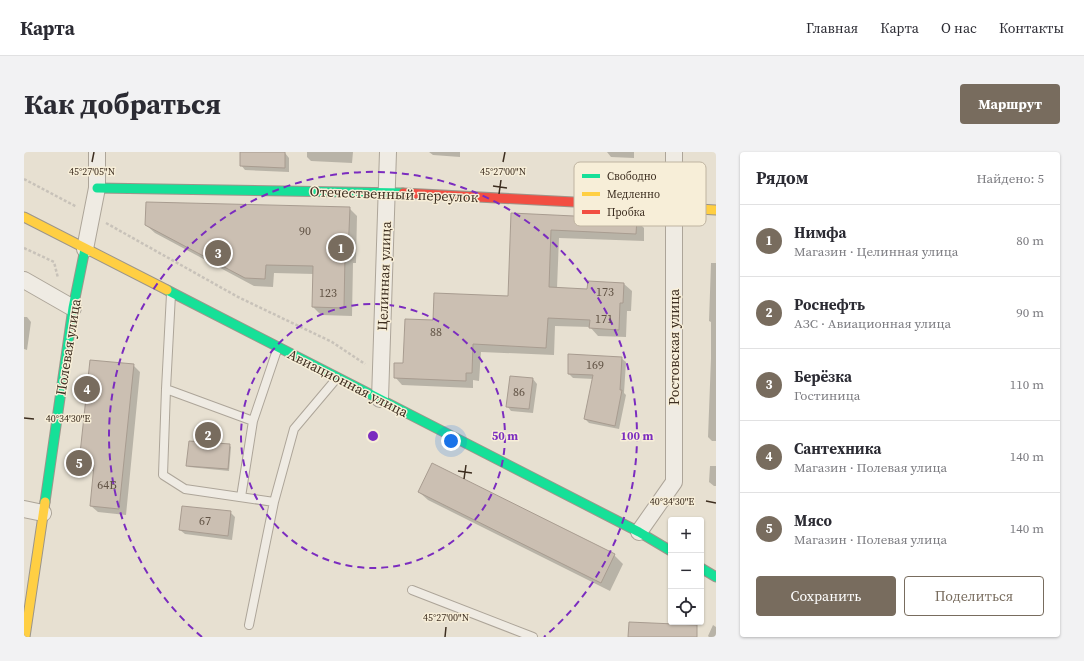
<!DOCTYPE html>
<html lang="ru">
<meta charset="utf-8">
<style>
:root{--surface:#fff;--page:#f2f2f3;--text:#2b2b33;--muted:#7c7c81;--line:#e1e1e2;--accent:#786c5e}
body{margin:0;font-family:"Source Serif 4",serif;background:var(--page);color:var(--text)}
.controls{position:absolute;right:12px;bottom:12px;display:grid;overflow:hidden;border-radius:4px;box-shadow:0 1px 3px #0004}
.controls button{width:36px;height:36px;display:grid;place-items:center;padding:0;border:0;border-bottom:1px solid var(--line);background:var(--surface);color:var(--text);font:20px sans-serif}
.you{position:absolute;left:427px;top:289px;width:14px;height:14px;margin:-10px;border:3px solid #fff;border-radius:50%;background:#1a73e8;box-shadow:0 0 0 6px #1a73e833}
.badge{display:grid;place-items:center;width:26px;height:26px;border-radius:50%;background:var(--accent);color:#fff;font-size:13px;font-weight:700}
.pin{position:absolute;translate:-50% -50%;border:2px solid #fff;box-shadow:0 1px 4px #0006}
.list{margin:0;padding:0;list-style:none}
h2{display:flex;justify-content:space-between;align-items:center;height:52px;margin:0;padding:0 16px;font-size:17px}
h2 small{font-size:13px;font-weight:400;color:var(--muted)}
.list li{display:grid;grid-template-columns:26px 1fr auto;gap:12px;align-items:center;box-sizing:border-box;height:72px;padding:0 16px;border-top:1px solid var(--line)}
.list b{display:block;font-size:15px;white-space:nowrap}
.list p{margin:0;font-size:13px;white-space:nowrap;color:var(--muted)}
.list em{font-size:13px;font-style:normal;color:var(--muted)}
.actions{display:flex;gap:8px;padding:12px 16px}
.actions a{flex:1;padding:9px 0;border:1px solid var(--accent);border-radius:4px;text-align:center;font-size:14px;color:var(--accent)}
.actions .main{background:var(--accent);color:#fff}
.icon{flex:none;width:22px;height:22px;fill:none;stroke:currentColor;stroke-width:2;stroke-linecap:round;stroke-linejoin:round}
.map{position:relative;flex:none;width:692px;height:485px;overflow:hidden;border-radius:4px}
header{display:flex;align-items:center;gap:24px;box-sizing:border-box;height:56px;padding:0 20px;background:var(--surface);border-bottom:1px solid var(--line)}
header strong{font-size:19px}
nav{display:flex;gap:22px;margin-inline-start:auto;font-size:14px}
.intro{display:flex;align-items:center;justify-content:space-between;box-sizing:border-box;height:96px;padding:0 24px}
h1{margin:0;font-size:28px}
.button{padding:10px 18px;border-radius:4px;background:var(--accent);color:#fff;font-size:14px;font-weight:700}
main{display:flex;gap:24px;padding:0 24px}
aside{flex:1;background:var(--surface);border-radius:4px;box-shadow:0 1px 3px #0004}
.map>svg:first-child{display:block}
.shadow{fill:#0003}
.building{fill:#cbbfb2;stroke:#a89c90}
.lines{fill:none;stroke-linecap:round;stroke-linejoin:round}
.lane-casing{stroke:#ada599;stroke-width:10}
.street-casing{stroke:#ada599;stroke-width:18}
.fast-casing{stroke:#9c958a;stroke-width:11}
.slow-casing{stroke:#9c958a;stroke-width:11}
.jam-casing{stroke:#9c958a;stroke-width:11}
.path{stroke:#c8c2b9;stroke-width:2.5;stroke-dasharray:3 2;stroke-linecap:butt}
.lane{stroke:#efebe3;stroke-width:8}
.street{stroke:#efebe3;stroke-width:16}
.fast{stroke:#16e098;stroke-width:9}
.slow{stroke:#ffcf43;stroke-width:9}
.jam{stroke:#f24e42;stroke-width:9}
.ticks{fill:none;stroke:#3d2e20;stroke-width:1.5}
.ring{fill:none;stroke:#7b2cbf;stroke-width:2;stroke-dasharray:7 5}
.labels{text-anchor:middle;stroke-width:3;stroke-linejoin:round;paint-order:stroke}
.number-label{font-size:12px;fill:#605244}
.street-label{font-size:14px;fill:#3d2e20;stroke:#f7eed8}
.key{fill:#f7eed8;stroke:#bfb4a1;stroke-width:1}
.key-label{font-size:11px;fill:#3d2e20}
.ticks-label{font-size:10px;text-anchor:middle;fill:#3d2e20;stroke:#f7eed8;stroke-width:3;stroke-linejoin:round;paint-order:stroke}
.centre{fill:#7b2cbf;stroke:#f7eed8;stroke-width:2}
.ring-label{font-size:12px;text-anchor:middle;font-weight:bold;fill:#7b2cbf;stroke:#f7eed8;stroke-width:3;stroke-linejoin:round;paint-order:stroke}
</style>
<header>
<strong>Карта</strong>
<nav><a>Главная</a><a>Карта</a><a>О нас</a><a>Контакты</a></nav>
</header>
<div class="intro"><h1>Как добраться</h1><a class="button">Маршрут</a></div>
<main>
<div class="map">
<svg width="692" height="485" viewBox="0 0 692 485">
<rect width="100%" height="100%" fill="#e7e0d1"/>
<path class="shadow" d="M217,0l44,1 4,5v14l-44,-2 -4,-5z
M283,0h46l-1,11 -41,-2 -4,-4z
M405,0h31v5l-27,-2z
M583,0h27v6l-23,-1z
M325,56l8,8 -1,47h-3l-1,53 -31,-1 -8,-8 1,-33 -40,-1 -1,14 -19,-1 -99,-53 -9,-8z
M488,62l124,6 8,8v13l-85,-3 -2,50 31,2 36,-6 8,7 -1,20h-4l-1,26 -28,-1 -8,-9 -35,-1 -1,29 -73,-3 -2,29 -6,-1v8l-71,-3 -7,-8 39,-56 75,-24z
M687,111h5v178h-4l-4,-4 3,-79v-36l-2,-1z
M0,165h3l4,5 -4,28 -3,-1z
M597,206l5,4 -2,31 2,2 -7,34 -30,-6 -4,-4 9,-40 -21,-1 -4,-4z
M109,213l7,7 -14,143 -28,-3 -7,-6 4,-35 -8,-1 -7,-7z
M509,227l4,5 -4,29 -22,-2 -4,-5z
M205,293l2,2 -2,24 -40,-4 -2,-2z
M686,314h6v20h-2l-5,-4z
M395,340l195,63 9,9 -13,27 -182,-91z
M206,360l5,5 -3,23 -47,-6 -5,-4z
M689,473l3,2v10h-7l-1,-1z"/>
<path class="building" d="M216,0h45v16l-45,-2z
M122,50l204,5 -2,48h-3l-1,53 -32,-1 1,-41 -47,-1 -1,14 -20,-1 -100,-53z
M487,61l126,6 -1,15 -85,-4 -2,57 38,2 1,-8 36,2 -1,20h-3l-1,27 -30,-2 1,-8 -42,-2 -2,30 -73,-4 -1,29h-6v8l-72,-3v-15h9l2,-44 28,1 1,-27 74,3z
M544,202l54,3 -2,33h2l-7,36 -31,-7 9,-44 -25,-1z
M66,208l44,4 -15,145 -29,-3 4,-41 -15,-2z
M486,224l23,2 -4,31 -23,-2z
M165,289l41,3 -2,25 -42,-3z
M408,311l183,91 -14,29 -183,-91z
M158,354l49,5 -3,25 -49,-6z
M605,470l68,3v12h-69z"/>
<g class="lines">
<defs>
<path id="lane" d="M147,142l-5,95 -3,86 22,14 89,13
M142,237l87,32
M217,345l12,-76 25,-74
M388,438l121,47
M225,473l25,-123 20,-73 43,-51"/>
<path id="street" d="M61,97l12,-61v-36
M0,128l49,28
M356,247l8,-247
M0,357l19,4
M615,380l35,-50v-330"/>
<path id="fast" d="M73,36l306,5
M143,138l472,242 32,19
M21,350l28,-194 12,-59
M677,416l15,9"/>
<path id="slow" d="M569,51l123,7
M0,65l143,73
M1,485l20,-135"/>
<path id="jam" d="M379,41l190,10"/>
</defs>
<use href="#lane" class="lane-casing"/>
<use href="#street" class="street-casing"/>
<use href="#fast" class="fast-casing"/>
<use href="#slow" class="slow-casing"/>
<use href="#jam" class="jam-casing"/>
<path class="path" d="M0,27l53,28
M82,71l132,74 94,45 33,22
M0,96l30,14 4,16"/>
<use href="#lane" class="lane"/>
<use href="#street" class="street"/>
<use href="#fast" class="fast"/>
<use href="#slow" class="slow"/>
<use href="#jam" class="jam"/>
</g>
<path class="ticks" d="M68,10l2,-10M479,10l2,-10M469,34l14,2M475,42l2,-14M0,266l10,1M434,319l14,2M440,327l2,-14M682,349l10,2M421,485l1,-10"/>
<g class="ring">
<circle cx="349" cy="284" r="132"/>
<path d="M178 485A264 264 0 1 1 520 485"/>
</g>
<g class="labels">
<g class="number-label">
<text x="281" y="83">90</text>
<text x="581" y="144">173</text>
<text x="304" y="145">123</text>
<text x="580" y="171">171</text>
<text x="412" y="184">88</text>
<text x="571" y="217">169</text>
<text x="495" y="244">86</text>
<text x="83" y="337">64Б</text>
<text x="181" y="373">67</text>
</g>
<g class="street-label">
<text transform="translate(370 42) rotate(2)" y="5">Отечественный переулок</text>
<text transform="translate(360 124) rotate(-88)" y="5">Целинная улица</text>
<text transform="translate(44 195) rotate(-81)" y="5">Полевая улица</text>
<text transform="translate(650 195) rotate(-90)" y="5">Ростовская улица</text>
<text transform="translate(324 231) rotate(27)" y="5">Авиационная улица</text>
</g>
</g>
<rect x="550" y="10" width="132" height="64" rx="6" class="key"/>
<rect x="558" y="22" width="18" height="4" fill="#16e098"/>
<rect x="558" y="40" width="18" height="4" fill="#ffcf43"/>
<rect x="558" y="58" width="18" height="4" fill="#f24e42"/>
<g class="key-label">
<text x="583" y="28">Свободно</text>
<text x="583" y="46">Медленно</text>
<text x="583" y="64">Пробка</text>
</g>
<g class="ticks-label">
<text x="68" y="23">45°27'05"N</text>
<text x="479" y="23">45°27'00"N</text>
<text x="44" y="270">40°34'30"E</text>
<text x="648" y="353">40°34'30"E</text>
<text x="422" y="469">45°27'00"N</text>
</g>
<circle cx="349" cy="284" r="6" class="centre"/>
<g class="ring-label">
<text x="481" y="288">50 m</text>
<text x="613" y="288">100 m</text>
</g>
</svg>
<div class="controls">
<button>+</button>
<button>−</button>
<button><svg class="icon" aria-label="locate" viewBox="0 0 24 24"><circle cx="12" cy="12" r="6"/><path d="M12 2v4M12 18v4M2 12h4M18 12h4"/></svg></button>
</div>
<div class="you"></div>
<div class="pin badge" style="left:317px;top:96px">1</div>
<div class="pin badge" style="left:184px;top:283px">2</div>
<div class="pin badge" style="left:194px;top:101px">3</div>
<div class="pin badge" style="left:63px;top:237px">4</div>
<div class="pin badge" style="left:55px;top:311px">5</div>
</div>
<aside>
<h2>Рядом<small>Найдено: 5</small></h2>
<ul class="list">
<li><span class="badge">1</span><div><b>Нимфа</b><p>Магазин · Целинная улица</p></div><em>80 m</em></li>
<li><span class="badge">2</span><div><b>Роснефть</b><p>АЗС · Авиационная улица</p></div><em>90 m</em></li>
<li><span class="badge">3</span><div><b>Берёзка</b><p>Гостиница</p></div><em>110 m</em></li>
<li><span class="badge">4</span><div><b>Сантехника</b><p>Магазин · Полевая улица</p></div><em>140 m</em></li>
<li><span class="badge">5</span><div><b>Мясо</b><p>Магазин · Полевая улица</p></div><em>140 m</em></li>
</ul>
<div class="actions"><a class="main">Сохранить</a><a>Поделиться</a></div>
</aside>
</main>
